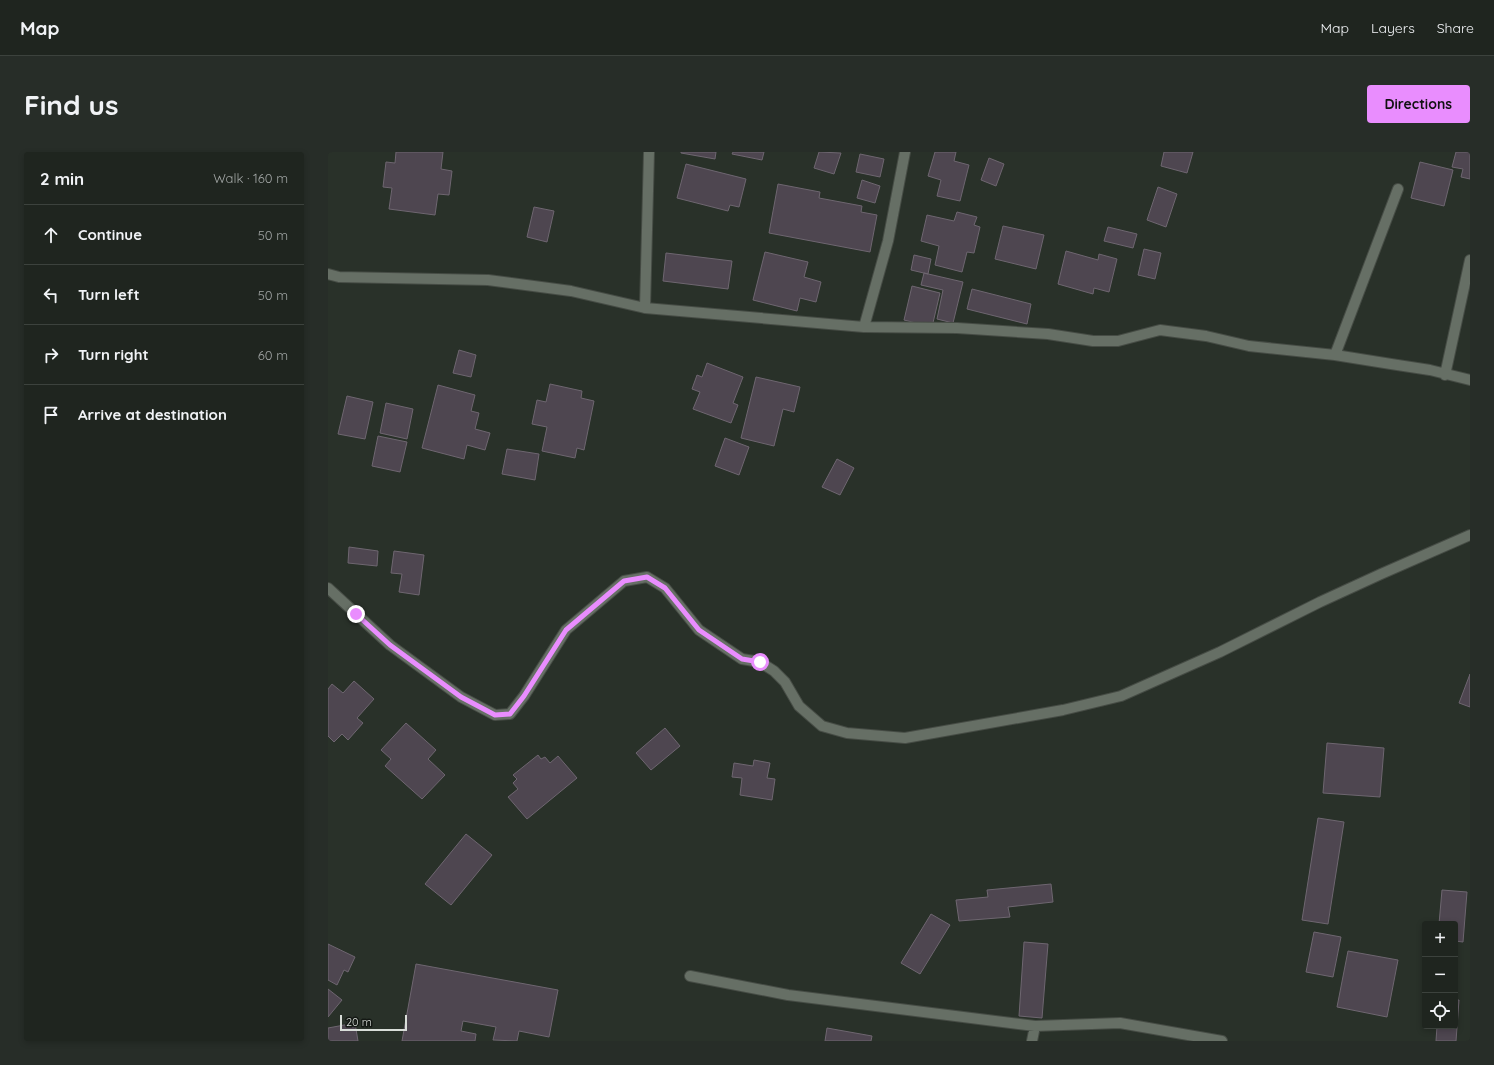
<!DOCTYPE html>
<meta charset="utf-8">
<style>
:root{--surface:#1f251f;--page:#272d28;--text:#f1f3f6;--muted:#a1a5a4;--line:#3c423d;--accent:#e98dfe}
body{margin:0;font-family:Quicksand,sans-serif;background:var(--page);color:var(--text)}
.controls{position:absolute;right:12px;bottom:12px;display:grid;overflow:hidden;border-radius:4px;box-shadow:0 2px 6px #0003}
.controls button{width:36px;height:36px;display:grid;place-items:center;padding:0;border:0;border-bottom:1px solid var(--line);background:var(--surface);color:var(--text);font:20px sans-serif}
.scale{position:absolute;left:12px;bottom:10px;width:67px;box-sizing:border-box;padding-left:4px;border:2px solid #d9ded9;border-top:0;font-size:11px;line-height:14px;white-space:nowrap;color:#d9ded9;-webkit-text-stroke:3px #141814;paint-order:stroke}
.stop{position:absolute;width:12px;height:12px;margin:-9px;border:3px solid #e98dfe;border-radius:50%;background:#fff}
.stop.end{background:#e98dfe;border-color:#fff;box-shadow:0 1px 4px #0008}
.list{margin:0;padding:0;list-style:none}
h2{display:flex;justify-content:space-between;align-items:center;height:52px;margin:0;padding:0 16px;font-size:17px}
h2 small{font-size:13px;font-weight:400;color:var(--muted)}
.list li{display:grid;grid-template-columns:26px 1fr auto;gap:12px;align-items:center;box-sizing:border-box;height:60px;padding:0 16px;border-top:1px solid var(--line)}
.list b{display:block;font-size:15px;white-space:nowrap}
.list em{font-size:13px;font-style:normal;color:var(--muted)}
.icon{flex:none;width:22px;height:22px;fill:none;stroke:currentColor;stroke-width:2;stroke-linecap:round;stroke-linejoin:round}
.map{position:relative;flex:none;width:1142px;height:889px;overflow:hidden;border-radius:4px}
header{display:flex;align-items:center;gap:24px;box-sizing:border-box;height:56px;padding:0 20px;background:var(--surface);border-bottom:1px solid var(--line)}
header strong{font-size:19px}
nav{display:flex;gap:22px;margin-inline-start:auto;font-size:14px}
.intro{display:flex;align-items:center;justify-content:space-between;box-sizing:border-box;height:96px;padding:0 24px}
h1{margin:0;font-size:28px}
.button{padding:10px 18px;border-radius:4px;background:var(--accent);color:#111;font-size:14px;font-weight:700}
main{display:flex;gap:24px;padding:0 24px}
aside{flex:1;background:var(--surface);border-radius:4px;box-shadow:0 2px 6px #0003}
.map>svg:first-child{display:block}
.building{fill:#4e4650;stroke:#6e6670}
.lines{fill:none;stroke-linecap:round;stroke-linejoin:round}
.street-casing{stroke:#464c45;stroke-width:12}
.street{stroke:#666f65;stroke-width:10}
.route{stroke:#e98dfe;stroke-width:5}
</style>
<header>
<strong>Map</strong>
<nav><a>Map</a><a>Layers</a><a>Share</a></nav>
</header>
<div class="intro"><h1>Find us</h1><a class="button">Directions</a></div>
<main>
<aside>
<h2>2 min<small>Walk · 160 m</small></h2>
<ul class="list">
<li><svg class="icon" aria-label="ahead" viewBox="0 0 24 24"><path d="M12 20V5M6 11l6-6 6 6"/></svg><div><b>Continue</b></div><em>50 m</em></li>
<li><svg class="icon" aria-label="left" viewBox="0 0 24 24"><path d="M17 20v-9H6M10 6l-5 5 5 5"/></svg><div><b>Turn left</b></div><em>50 m</em></li>
<li><svg class="icon" aria-label="right" viewBox="0 0 24 24"><path d="M7 20v-9h11M14 6l5 5-5 5"/></svg><div><b>Turn right</b></div><em>60 m</em></li>
<li><svg class="icon" aria-label="arrive" viewBox="0 0 24 24"><path d="M6 21V4h12l-3 4 3 4H6"/></svg><div><b>Arrive at destination</b></div></li>
</ul>
</aside>
<div class="map">
<svg width="1142" height="889" viewBox="0 0 1142 889">
<rect width="100%" height="100%" fill="#293129"/>
<path class="building" d="M68,0h47l-2,17 11,2 -3,24 -11,-1 -3,21 -46,-6 3,-21 -9,-1 3,-25 9,1z
M353,0h35l-1,7 -34,-6z
M405,0h31l-2,8 -30,-6z
M491,0l22,1 -7,21 -20,-6z
M607,0h21l-2,9 15,4 -9,36 -23,-5 4,-16 -13,-4z
M836,0h29l-6,21 -26,-7z
M1128,0h14v27l-9,-2 2,-8 -11,-2z
M532,2l24,5 -4,18 -24,-5z
M661,6l15,6 -8,22 -15,-6z
M1092,10l33,8 -9,36 -33,-8z
M358,12l60,15 -7,28 -9,-2 -2,6 -51,-13z
M534,28l18,6 -5,17 -18,-5z
M450,32l42,8 -1,6 43,8 -1,6 16,3 -7,37 -101,-19z
M830,35l19,7 -11,33 -19,-7z
M206,55l20,4 -7,31 -20,-5z
M629,60l20,5 -3,8 6,2 -6,26 -7,-1 -5,20 -27,-7 4,-19 -18,-5 6,-26 27,6z
M675,74l41,9 -8,34 -41,-10z
M780,75l29,7 -4,14 -29,-7z
M816,97l17,4 -6,26 -17,-4z
M738,99l32,9 1,-6 18,5 -8,33 -15,-4 -1,6 -35,-10z
M437,100l43,10 -4,15 17,5 -5,20 -16,-4 -3,13 -44,-11z
M338,101l66,8 -4,28 -65,-8z
M586,103l17,4 -3,15 -17,-4z
M596,121l39,9 -10,41 -16,-4 6,-29 -22,-5z
M584,134l28,7 -8,34 -28,-7z
M644,137l59,15 -4,20 -60,-15z
M131,198l17,5 -5,22 -18,-4z
M379,211l36,14 -10,26 5,2 -7,18 -38,-14 7,-17 -8,-3 5,-14 5,2z
M428,225l44,10 -6,25 -11,-3 -9,37 -33,-8z
M222,232l32,7 -1,7 13,3 -10,49 -7,-2 -2,10 -33,-7 5,-24 -15,-3 5,-24 9,2z
M110,233l37,10 -4,16 8,2 -4,16 15,4 -5,17 -18,-5 -3,14 -42,-11z
M19,244l26,6 -8,37 -27,-5z
M58,251l27,6 -6,30 -27,-6z
M50,284l29,6 -7,30 -28,-6z
M397,286l24,9 -10,28 -24,-9z
M179,297l32,5 -4,26 -33,-6z
M509,307l17,9 -14,27 -18,-8z
M21,395l29,4 -1,15 -29,-3z
M66,399l30,4 -5,40 -20,-3 3,-18 -11,-1z
M1142,522v33l-11,-4z
M26,529l20,18 -17,19 6,5 -15,17 -6,-6 -8,8 -6,-6v-47l4,-5 11,9z
M78,571l30,27 -8,9 17,16 -23,24 -37,-33 6,-7 -10,-9z
M337,576l15,18 -29,24 -15,-17z
M999,591l57,5 -4,49 -57,-4z
M210,603l3,4 4,-2 5,6 8,-7 19,22 -50,41 -19,-22 10,-8 -5,-6 4,-4 -4,-4z
M426,608l16,3 -3,15 8,1 -3,21 -32,-5 2,-17 -10,-1 2,-14 19,3z
M990,666l26,4 -16,102 -26,-4z
M138,682l26,21 -41,50 -26,-21z
M723,732l2,18 -45,5 2,10 -51,4 -3,-21 32,-3 -1,-7z
M1114,738l25,2 -4,50 -8,-1v-17h-16z
M603,762l19,11 -30,49 -19,-11z
M986,780l27,5 -8,40 -27,-5z
M696,790l24,2 -6,74 -23,-2z
M0,792l27,13 -7,15 -4,-2 -7,15 -9,-5z
M1020,799l50,9 -11,57 -50,-10z
M88,812l142,26 -9,47 -30,-6 -2,10 -24,-1 3,-13 -33,-6 -2,10 15,3 -1,7h-73z
M0,837l14,11 -14,17z
M1127,848h4l-3,41h-20l1,-15h18z
M27,871l3,18h-30v-13z
M499,876l45,8 -1,5h-46z"/>
<g class="lines">
<defs>
<path id="street" d="M0,122l11,3 149,3 83,11 74,17 219,19 93,1 91,6 45,7h25l42,-11 46,6 43,10 86,9 56,9 39,6 40,10
M317,156l4,-156
M536,175l24,-86 17,-89
M1007,203l63,-166
M1117,223l25,-115
M0,436l62,57 71,52 34,18 15,-1 14,-18 42,-66 58,-49 23,-4 18,11 34,42 43,29 18,3 14,9 11,11 14,24 23,20 25,7 58,5 158,-28 58,-14 99,-44 100,-50 61,-28 89,-39
M362,824l98,19 247,31 85,-3 102,18
M704,889l3,-15"/>
</defs>
<use href="#street" class="street-casing"/>
<use href="#street" class="street"/>
</g>
<g class="lines">
<path class="route" d="M28,462l34,31 71,52 34,18 15,-1 14,-18 42,-66 58,-49 23,-4 18,11 34,42 43,29 18,3"/>
</g>
</svg>
<div class="controls">
<button>+</button>
<button>−</button>
<button><svg class="icon" aria-label="locate" viewBox="0 0 24 24"><circle cx="12" cy="12" r="6"/><path d="M12 2v4M12 18v4M2 12h4M18 12h4"/></svg></button>
</div>
<div class="scale">20 m</div>
<div class="stop" style="left:432px;top:510px"></div>
<div class="stop end" style="left:28px;top:462px"></div>
</div>
</main>
